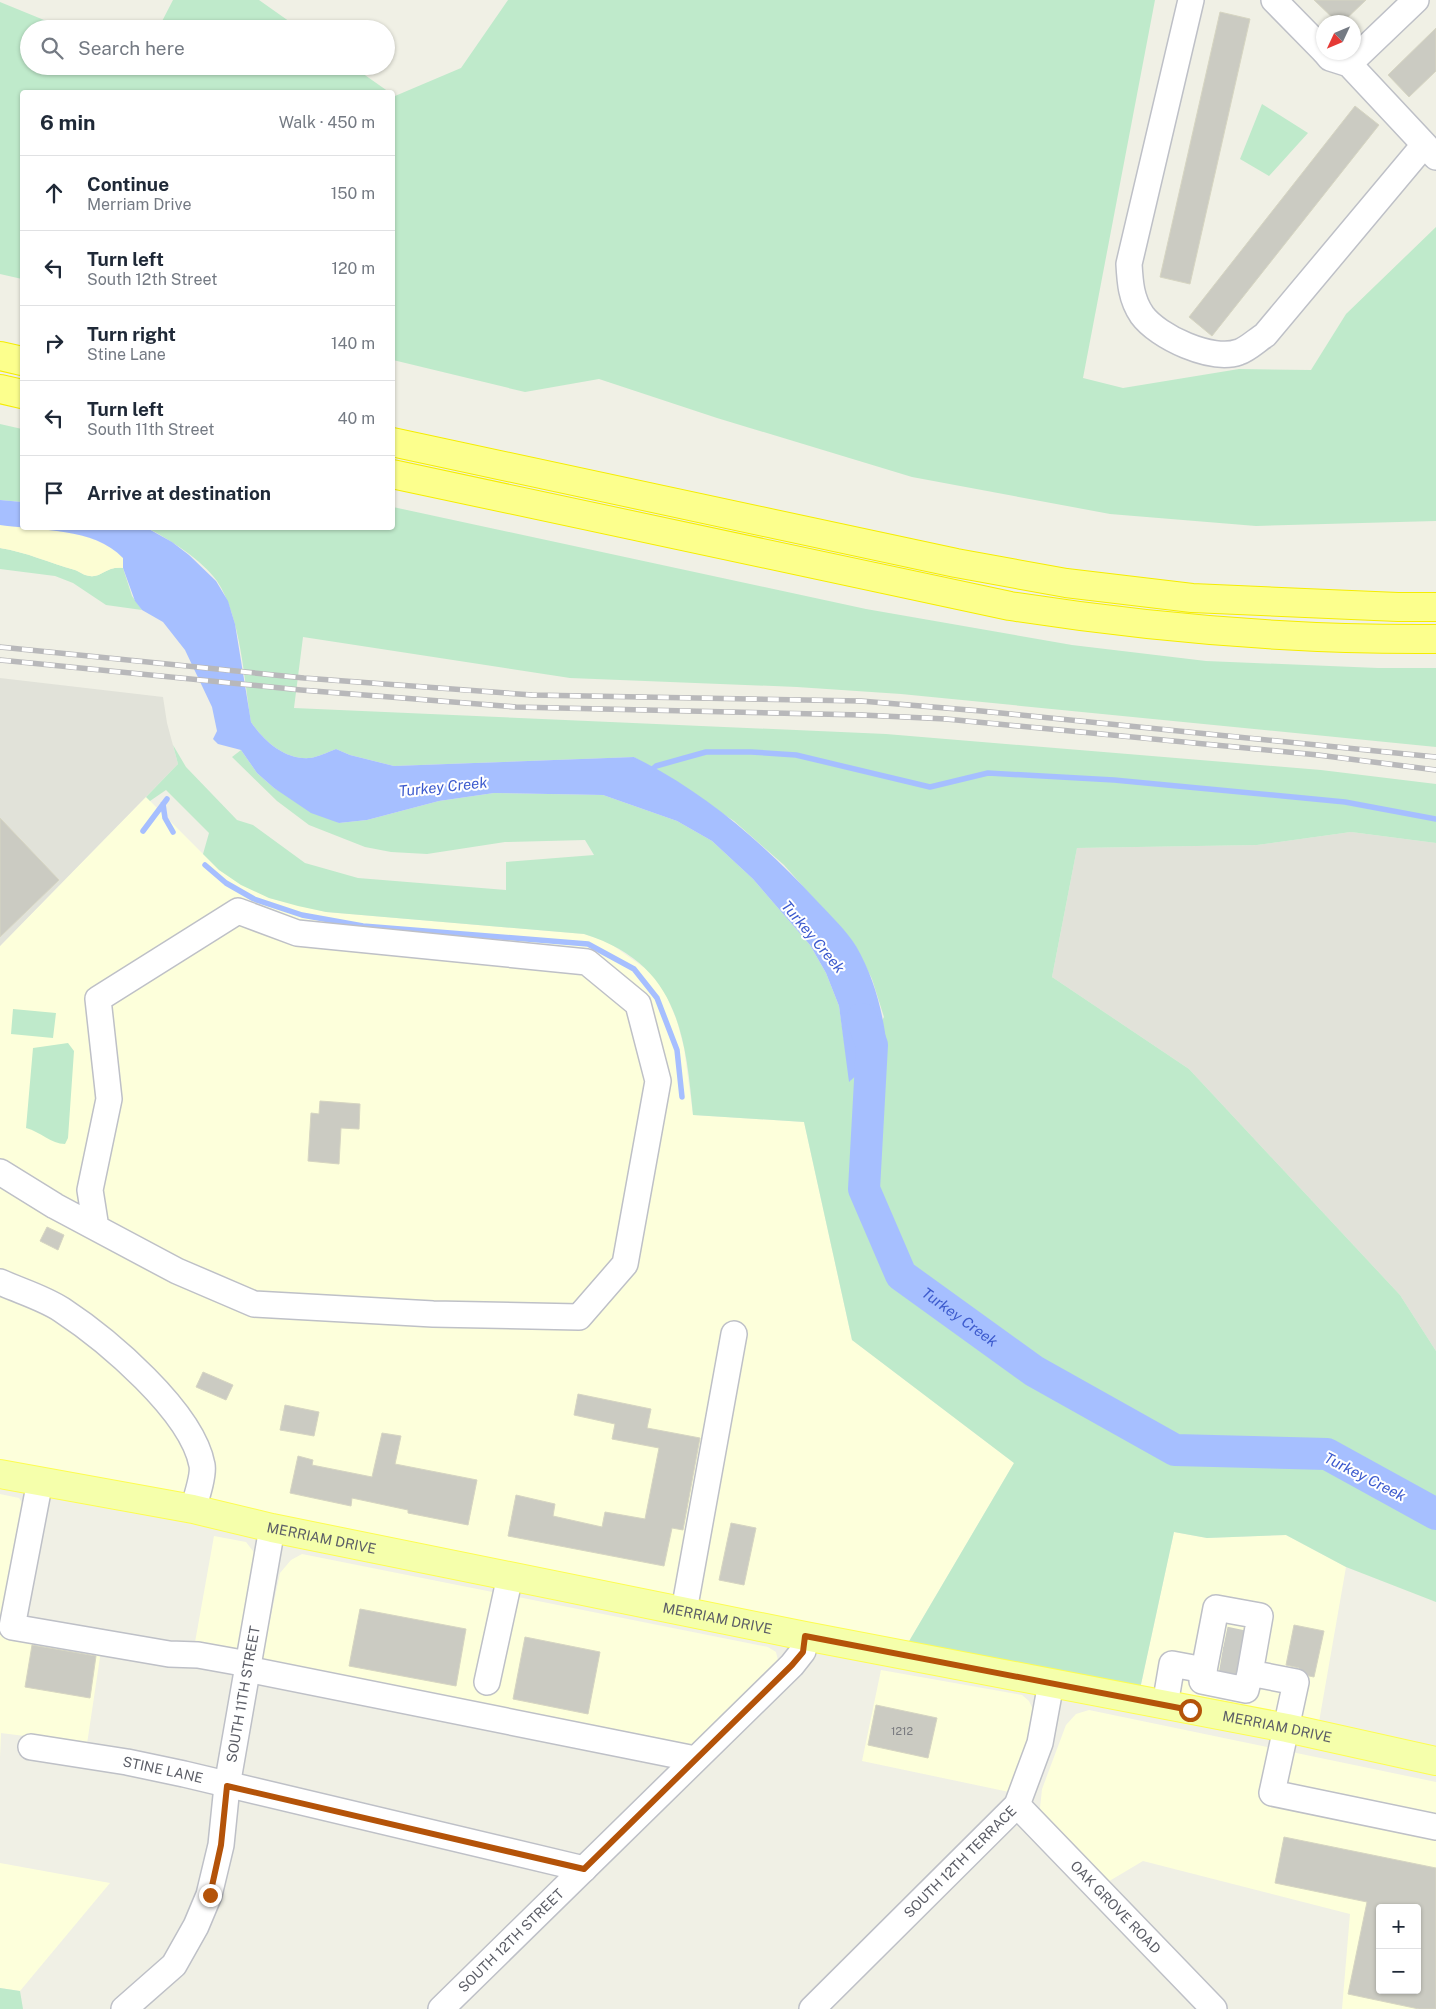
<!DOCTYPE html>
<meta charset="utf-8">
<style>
:root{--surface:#fff;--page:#f6f6f7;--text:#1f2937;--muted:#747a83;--line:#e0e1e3}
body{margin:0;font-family:"Public Sans",sans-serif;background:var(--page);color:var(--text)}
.controls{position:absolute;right:15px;bottom:15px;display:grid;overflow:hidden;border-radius:5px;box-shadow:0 1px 4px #0004}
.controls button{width:45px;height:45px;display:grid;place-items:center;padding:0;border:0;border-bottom:1px solid var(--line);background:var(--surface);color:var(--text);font:25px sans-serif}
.compass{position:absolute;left:1316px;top:15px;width:45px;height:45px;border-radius:50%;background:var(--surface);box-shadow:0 1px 4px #0004;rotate:226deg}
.stop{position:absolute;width:15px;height:15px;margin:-11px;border:4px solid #b45309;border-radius:50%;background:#fff}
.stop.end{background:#b45309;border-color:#fff;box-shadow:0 1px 5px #0008}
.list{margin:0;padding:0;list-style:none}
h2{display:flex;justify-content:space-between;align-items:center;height:65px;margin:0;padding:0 20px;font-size:21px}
h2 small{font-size:16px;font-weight:400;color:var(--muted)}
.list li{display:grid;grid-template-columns:32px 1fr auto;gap:15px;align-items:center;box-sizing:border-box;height:75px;padding:0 20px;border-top:1px solid var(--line)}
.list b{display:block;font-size:19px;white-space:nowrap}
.list p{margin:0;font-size:16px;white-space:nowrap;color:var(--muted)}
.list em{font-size:16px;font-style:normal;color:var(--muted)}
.icon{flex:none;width:28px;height:28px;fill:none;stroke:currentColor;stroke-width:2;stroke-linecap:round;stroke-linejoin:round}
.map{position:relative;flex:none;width:1436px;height:2009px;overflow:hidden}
.search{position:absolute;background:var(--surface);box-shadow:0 1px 4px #0004;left:20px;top:20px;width:375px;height:55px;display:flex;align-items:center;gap:12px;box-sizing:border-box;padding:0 18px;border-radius:28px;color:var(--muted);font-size:19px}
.panel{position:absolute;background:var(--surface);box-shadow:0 1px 4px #0004;left:20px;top:90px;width:375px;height:440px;border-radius:5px}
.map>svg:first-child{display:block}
.commercial{fill:#fdffdb;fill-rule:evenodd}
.industrial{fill:#e1e2d9}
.green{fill:#bfeacb}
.sand{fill:#fcfdd3}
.water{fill:#a6bfff}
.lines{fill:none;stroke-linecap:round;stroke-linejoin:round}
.stream{stroke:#a6bfff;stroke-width:5.5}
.river{stroke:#a6bfff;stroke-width:32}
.building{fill:#cbcbc2;stroke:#d6d5c2;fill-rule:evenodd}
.minor-tunnel{stroke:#cbccc6;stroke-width:25;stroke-dasharray:25 12;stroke-linecap:butt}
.minor-casing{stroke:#bec0c7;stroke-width:28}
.major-casing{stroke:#fdfd51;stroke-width:30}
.highway-casing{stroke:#f5ed00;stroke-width:30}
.minor{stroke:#fff;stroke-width:25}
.major{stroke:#f5ffab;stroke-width:28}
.highway{stroke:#fcff8d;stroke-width:28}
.rail-casing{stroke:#b8b8ba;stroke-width:5.5}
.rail{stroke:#fff;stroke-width:4;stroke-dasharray:11;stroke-linecap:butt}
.route{stroke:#b45309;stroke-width:6}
.labels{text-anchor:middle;stroke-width:4;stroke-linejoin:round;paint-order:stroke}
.number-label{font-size:11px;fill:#78797e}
.street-label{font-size:14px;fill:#5c5e67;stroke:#fff}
.water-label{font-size:15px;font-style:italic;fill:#3d5bce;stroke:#fff}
</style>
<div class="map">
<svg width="1436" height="2009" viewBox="0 0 1436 2009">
<rect width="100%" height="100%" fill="#f0f0e5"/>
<path class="commercial" d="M146,797l73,73 50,28 57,14 258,22 24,8 45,32 14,23 10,24 7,27 9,67 111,7 48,218 162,123 -106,180 -908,-173v-524z
M0,1494l19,4 5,8 -19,110 98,21 -16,107 -86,-11 -1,25z
M1174,1532l33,6 79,-3 60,32 -27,155 -179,-33z
M214,1536l32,6 13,17 -18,113 -49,-13z
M302,1554l466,93 8,5 3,12 -95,98 -426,-86 22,-103 11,-13z
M881,1670l141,25 7,6 9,19 -24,73 -152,-32z
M1089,1710l347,72v227h-94l8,-95 -207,-53 -37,22 -62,-65 -4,-10 2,-19 24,-64 10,-11zM1380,1908h37v82h-37z
M0,1863l110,20 -90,108 -20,-3z"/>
<path class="industrial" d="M0,678l163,19 4,26 11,41 -178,182z
M1351,832l85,11v508l-36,-56 -211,-226 -137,-92 25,-129 180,-3z"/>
<path class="green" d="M173,0h86l41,29h-142z
M508,0h647l-72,378 40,10 116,-19 72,1 35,-56 90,-87v294l-180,5 -146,-12 -198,-37 -195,-59 -118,-39 -74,13 -132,-32v-265l2,1 66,-28z
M0,2l66,27h-37v37h323l37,26h-367v187l-22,-5z
M1262,104l46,29 -39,43 -29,-17z
M0,424l22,5v73l-22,-2z
M393,507l473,102 206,36 134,16 172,7h58v79l-535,-53 -104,-7 -227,-9 -267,-41 -9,71 592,26 435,36 115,14v59l-85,-11 -94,13 -180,3 -25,129 137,92 211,226 36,56v251l-90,-35 -60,-32 -79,3 -33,-6 -34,157 -232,-46 106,-180 -162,-123 -48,-218 -111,-7c-8,-85 -17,-152 -109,-181l-258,-22 -28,-6 -29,-8 -28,-13 -22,-15 -16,-16 6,-21 -43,-43 -16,11 -4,-4 32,-33 -5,-19 13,22 51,53 16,5 52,38 53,15 148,12v-28l88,-7 -9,-15 -80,2 -78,12 -36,-2 -26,-5 -56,-22 -32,-24 -45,-44 9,-7 16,23 17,15 65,35 28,-3 72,-19 55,-8 109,2 74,26 35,20 41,38 57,66 16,28 13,33 11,75 34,-64 -12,-38 -17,-34 -71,-80 -50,-44 -100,-64 -240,9 -44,-11 -14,-6c-8,3 -18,8 -26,9 -25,2 -46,-17 -59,-36 -7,-42 -10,-105 -34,-141 -14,-20 -49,-43 -70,-53h245z
M0,548c26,4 50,15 75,22 5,2 10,6 15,6 11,2 16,-10 33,-8l9,28 10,14 -36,-5 -33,-22 -18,-7 -55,-7z
M13,1009l43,4 -3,25 -42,-4z
M68,1043l6,8 -6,87 -3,6c-14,0 -24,-12 -39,-16l7,-80z
M0,1988l20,3 3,18h-23z"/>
<path class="sand" d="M0,525c39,5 94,3 123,33v10c-17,-2 -22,10 -33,8 -5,0 -10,-4 -15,-6 -25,-7 -49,-18 -75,-22z"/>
<path class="water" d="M0,500l22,2v26h125l25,14 17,13 27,26 12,20 7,23 16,98c13,19 34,38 59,36 8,-1 18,-6 26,-9l14,6 44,11 240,-9c71,35 129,86 182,143 13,14 30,30 40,46 18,31 27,66 31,101l-38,35 -10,-76 -13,-33 -16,-28 -57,-66 -41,-38 -35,-20 -74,-26 -109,-2 -55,8 -72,19 -28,3 -28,-10 -37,-25 -17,-15 -16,-23 -23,-6 -5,-5 4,-8 -5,-24 -27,-57 -22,-28 -21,-12 -7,-9 -12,-33v-10c-29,-31 -84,-27 -123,-33z"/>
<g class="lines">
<path class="stream" d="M650,771l6,-5 50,-14h45l45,3 134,32 58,-14 126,7 231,22 91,17
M163,804l2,14 8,14
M143,831l24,-32
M205,865l21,18 28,16 48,16 61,11 225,18 46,25 23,29 20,52 5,47"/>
<path class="river" id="s1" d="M862,1019l10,26 -8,144 37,86 133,96 141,79 152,4 109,60"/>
</g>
<path class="building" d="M1314,0h52l-23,22h-6z
M1220,12l30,7 -60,265 -30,-7z
M1436,28v43l-27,26 -21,-22z
M1355,106l24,19 -167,211 -23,-19z
M0,818l59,62 -59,57z
M320,1101l40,3 -1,25 -18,-1 -2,36 -31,-3 3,-48 8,1z
M47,1227l17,8 -6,15 -18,-9z
M203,1372l30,13 -7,15 -30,-13z
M578,1394l73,15 -4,19 53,10 -17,92 -11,-2 -8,38 -156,-30 8,-41 39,9 -2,12 49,11 3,-15 40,7 14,-71 -47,-9 3,-15 -41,-9z
M285,1405l34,7 -5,24 -34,-6z
M382,1433l19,3 -6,28 82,16 -9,45 -60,-12v-3l-56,-12 -1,8 -61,-13 8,-37 15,4 -1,5 60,12z
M731,1523l25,5 -12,57 -25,-5z
M360,1609l106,20 -10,57 -107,-20z
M1294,1625l30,6 -10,46 -5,-1 -10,-8 -13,-3z
M525,1637l75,15 -12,62 -75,-15z
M32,1645l64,11 -6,42 -65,-11z
M876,1705l61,13 -9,40 -60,-13z
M1284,1837l152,31v141h-17l-71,-15 19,-92 -92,-19zM1380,1908h37v82h-37z"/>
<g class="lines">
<path class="minor-tunnel" d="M1225,1639l19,4
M1221,1660l18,3"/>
<defs>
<g id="minor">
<path d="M1191,0l-62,264c1,18 2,35 13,51 16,22 70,47 97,37 9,-3 18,-12 26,-17l159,-190"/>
<path d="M1274,0l50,51"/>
<path d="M1325,52l5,6 19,6 87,93"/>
<path d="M1349,64l67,-64"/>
<path d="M0,1172l55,34 122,65 77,33 179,10 146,3 46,-53 33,-183 -20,-77 -51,-42 -290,-29 -59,-22 -140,88 11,100 -19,91 6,38"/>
<path d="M0,1282c20,9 44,16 62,28 44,29 130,101 140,155 2,10 -6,34 -9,44"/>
<path d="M40,1481l-28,146 157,27 29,1 50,9"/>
<path d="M684,1611l50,-277"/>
<path d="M247,1669l448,90"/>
<path d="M1250,1673l-4,17 -44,-9 14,-73 44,8 -10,57 46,9 -24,111 164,34"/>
<path d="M487,1682l23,-106"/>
<path d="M1165,1705l7,-41 32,6"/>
<path id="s2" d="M31,1747l96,15 57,12 400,95"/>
<path id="s3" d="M1017,1805l197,204"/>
<path id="s4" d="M124,2009l50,-44 22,-39 13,-31 12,-50 6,-59 45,-258"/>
<path id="s5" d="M441,2009l351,-344 11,-14 2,-15"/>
<path id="s6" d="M812,2009l205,-204 23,-62 11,-60"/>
</g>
<g id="major">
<path id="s7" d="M0,1474l193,35 79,19 533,108 482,92 149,33"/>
</g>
<path id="highway" d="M0,356l22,5
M0,389l22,5
M392,442l564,121 110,20 126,15 206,9h38
M392,474l618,132c141,22 283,34 426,33"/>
</defs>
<use href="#minor" class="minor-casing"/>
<use href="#major" class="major-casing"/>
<use href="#highway" class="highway-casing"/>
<use href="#minor" class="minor"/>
<use href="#major" class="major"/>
<use href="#highway" class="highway"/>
<defs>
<path id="rail" d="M0,647l304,31 228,17 329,6 120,10 455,46
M0,660l301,30 215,17 346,8 84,4 372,36 118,15"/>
</defs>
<use href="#rail" class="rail-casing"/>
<use href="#rail" class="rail"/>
</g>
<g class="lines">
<path class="route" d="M210,1895l11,-50 6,-59 357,83 208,-204 11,-13 2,-16 385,74"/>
</g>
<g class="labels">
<g class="number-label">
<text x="902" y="1735">1212</text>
</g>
<g class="street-label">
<text dy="5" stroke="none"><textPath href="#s7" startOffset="328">MERRIAM DRIVE</textPath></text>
<text dy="5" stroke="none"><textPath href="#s7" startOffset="732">MERRIAM DRIVE</textPath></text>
<text dy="5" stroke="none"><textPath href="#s4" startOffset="349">SOUTH 11TH STREET</textPath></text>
<text dy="5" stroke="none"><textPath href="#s7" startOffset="1302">MERRIAM DRIVE</textPath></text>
<text dy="5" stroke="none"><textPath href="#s2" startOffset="134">STINE LANE</textPath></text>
<text dy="5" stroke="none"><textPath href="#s6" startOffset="209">SOUTH 12TH TERRACE</textPath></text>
<text dy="5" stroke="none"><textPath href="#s3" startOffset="142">OAK GROVE ROAD</textPath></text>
<text dy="5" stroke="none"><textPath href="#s5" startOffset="98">SOUTH 12TH STREET</textPath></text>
</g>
<g class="water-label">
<text transform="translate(443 787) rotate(-6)" y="5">Turkey Creek</text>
<text transform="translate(813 937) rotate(50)" y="5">Turkey Creek</text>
<text dy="5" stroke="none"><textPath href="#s1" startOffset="338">Turkey Creek</textPath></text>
<text transform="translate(1365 1477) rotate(27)" y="5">Turkey Creek</text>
</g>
</g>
</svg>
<div class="controls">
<button>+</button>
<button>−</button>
</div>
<svg class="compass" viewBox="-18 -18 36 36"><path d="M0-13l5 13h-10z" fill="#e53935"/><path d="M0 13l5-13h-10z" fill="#747a83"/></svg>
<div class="stop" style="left:1190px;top:1710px"></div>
<div class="stop end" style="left:210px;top:1895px"></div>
<div class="search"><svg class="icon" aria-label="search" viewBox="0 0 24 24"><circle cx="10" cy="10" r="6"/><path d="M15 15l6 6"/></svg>Search here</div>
<section class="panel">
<h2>6 min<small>Walk · 450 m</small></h2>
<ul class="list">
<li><svg class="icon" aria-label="ahead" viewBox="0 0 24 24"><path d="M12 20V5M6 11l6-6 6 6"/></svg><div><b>Continue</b><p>Merriam Drive</p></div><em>150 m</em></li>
<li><svg class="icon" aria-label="left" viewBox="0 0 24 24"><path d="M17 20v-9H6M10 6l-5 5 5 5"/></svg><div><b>Turn left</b><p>South 12th Street</p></div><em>120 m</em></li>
<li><svg class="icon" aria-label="right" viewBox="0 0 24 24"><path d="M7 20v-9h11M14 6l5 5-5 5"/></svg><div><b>Turn right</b><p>Stine Lane</p></div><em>140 m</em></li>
<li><svg class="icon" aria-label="left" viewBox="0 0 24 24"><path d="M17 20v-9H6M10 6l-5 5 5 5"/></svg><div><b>Turn left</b><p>South 11th Street</p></div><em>40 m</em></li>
<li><svg class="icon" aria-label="arrive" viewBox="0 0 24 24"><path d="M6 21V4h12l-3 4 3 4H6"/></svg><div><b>Arrive at destination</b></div></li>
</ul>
</section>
</div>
